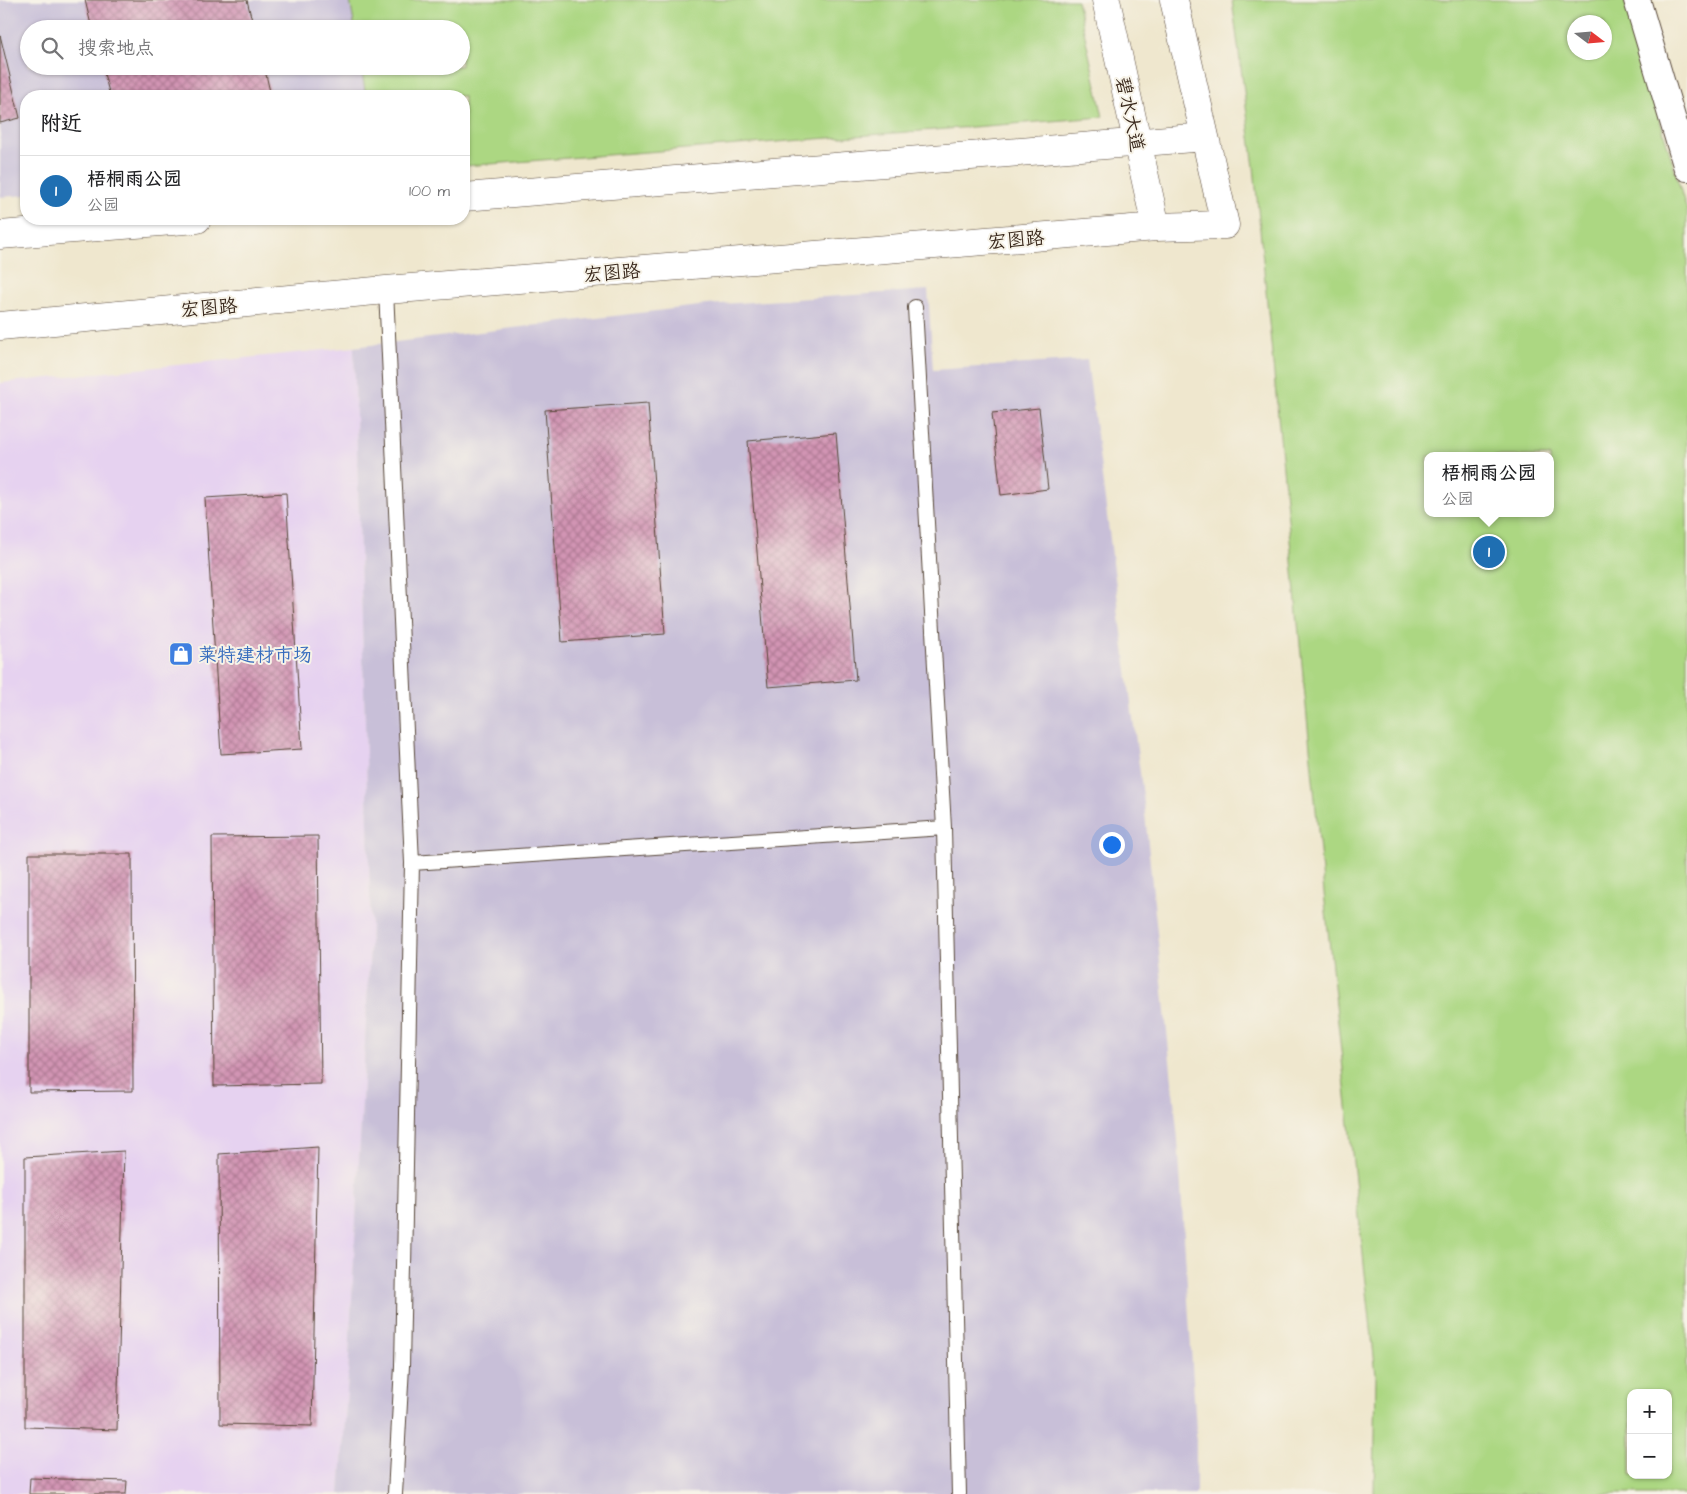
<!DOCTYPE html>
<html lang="zh">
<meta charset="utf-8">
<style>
:root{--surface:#fff;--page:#f6f6f6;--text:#202124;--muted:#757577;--line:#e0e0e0;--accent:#1f6fb2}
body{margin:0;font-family:"Architects Daughter","LXGW WenKai TC",sans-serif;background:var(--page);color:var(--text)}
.controls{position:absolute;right:15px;bottom:15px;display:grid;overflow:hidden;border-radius:10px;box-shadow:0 1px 4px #0004}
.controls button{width:45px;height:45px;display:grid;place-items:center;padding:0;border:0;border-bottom:1px solid var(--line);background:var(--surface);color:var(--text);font:25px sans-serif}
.compass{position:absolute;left:1567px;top:15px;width:45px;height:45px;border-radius:50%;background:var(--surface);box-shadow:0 1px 4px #0004;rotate:106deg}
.you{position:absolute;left:1111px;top:844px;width:18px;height:18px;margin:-12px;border:4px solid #fff;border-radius:50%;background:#1a73e8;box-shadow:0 0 0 8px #1a73e833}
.badge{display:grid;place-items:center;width:32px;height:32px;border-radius:50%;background:var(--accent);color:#fff;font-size:16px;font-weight:700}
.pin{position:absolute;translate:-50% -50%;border:2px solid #fff;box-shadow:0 1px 5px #0006}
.popup{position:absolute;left:1424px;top:452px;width:130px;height:65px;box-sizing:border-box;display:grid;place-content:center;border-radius:10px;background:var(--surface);filter:drop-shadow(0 1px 4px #0005);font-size:16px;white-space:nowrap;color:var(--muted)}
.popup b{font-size:19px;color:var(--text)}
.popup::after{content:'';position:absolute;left:50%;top:100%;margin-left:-10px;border:10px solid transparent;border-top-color:var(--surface)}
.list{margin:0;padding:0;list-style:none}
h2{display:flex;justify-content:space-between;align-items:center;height:65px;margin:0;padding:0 20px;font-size:21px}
h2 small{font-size:16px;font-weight:400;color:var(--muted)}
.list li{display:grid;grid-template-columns:32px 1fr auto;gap:15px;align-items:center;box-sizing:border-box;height:70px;padding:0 20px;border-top:1px solid var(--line)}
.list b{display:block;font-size:19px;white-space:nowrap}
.list p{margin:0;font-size:16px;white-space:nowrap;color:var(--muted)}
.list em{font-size:16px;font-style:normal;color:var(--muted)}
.icon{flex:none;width:28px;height:28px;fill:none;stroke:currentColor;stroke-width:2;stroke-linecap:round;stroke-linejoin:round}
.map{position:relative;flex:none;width:1687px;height:1494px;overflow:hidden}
.search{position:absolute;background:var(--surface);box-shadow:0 1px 4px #0004;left:20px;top:20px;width:450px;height:55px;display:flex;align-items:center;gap:12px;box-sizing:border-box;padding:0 18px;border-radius:28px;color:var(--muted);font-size:19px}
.panel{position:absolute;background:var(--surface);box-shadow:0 1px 4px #0004;left:20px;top:90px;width:450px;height:135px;border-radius:20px}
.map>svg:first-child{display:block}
.built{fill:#e6d2f0}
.industrial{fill:#c8bfd8}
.park{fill:#acd782;stroke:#748050;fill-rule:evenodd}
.building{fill:url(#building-cross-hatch)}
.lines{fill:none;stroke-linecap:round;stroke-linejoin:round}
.service-casing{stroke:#564638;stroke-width:16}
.minor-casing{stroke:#564638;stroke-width:28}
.secondary-casing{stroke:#564638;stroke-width:29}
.service{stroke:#fff;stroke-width:14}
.minor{stroke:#fff;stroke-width:26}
.secondary{stroke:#fff;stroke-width:28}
.labels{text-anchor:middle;stroke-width:4;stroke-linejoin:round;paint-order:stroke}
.street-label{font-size:19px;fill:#3b2a1e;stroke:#f7f3e8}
.shop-label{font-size:19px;fill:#366cbe;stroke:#f7f3e8;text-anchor:start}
</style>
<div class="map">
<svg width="1687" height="1494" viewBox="0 0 1687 1494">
<defs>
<pattern id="building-cross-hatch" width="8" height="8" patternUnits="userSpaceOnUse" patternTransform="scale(1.25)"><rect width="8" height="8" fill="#d294b4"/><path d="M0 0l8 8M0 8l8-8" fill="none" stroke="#ac7992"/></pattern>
</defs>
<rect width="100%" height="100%" fill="#f7f3e8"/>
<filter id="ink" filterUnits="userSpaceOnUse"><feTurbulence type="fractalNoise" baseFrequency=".02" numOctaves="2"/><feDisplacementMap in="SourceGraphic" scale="10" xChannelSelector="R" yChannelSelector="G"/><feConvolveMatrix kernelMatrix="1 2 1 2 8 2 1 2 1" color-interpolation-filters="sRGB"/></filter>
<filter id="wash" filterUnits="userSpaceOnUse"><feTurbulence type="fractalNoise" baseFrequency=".0096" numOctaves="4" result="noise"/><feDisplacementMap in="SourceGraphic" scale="20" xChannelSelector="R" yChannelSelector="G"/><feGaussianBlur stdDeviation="1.12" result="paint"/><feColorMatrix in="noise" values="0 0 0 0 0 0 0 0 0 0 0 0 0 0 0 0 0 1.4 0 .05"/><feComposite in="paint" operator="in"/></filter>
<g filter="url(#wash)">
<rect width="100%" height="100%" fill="#efe7ce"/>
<path class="built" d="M354,347l17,579 -23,451 -8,117h-340v-1111z"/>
<path class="industrial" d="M0,0h350l5,29h-326v37h332l5,30h-340v99l-26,2z
M928,290l5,80 154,-10 57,444 34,336 18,289v65h-856l8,-117 23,-451 -17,-579 353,-42z"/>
<path class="park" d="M350,0h727l26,117 -639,49v-70h-98l-5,-30h100v-37h-106z
M1232,0h392l63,211v1283h-313l2,-119 -52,-482 -70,-726zM1574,22h30v30h-30zM1428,456h122v57h-122zM1631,1393h37v82h-37z"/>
<g id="blocks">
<path class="building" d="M85,0h162l7,29h-162z
M0,35l20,83 -20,5z
M102,66h162l7,30h-161z
M648,403l17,231 -103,8 -17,-232z
M1039,408l9,81 -47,6 -9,-82z
M836,433l20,247 -88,7 -20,-246z
M286,493l16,256 -81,5 -16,-256z
M318,836l3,248 -107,2 -2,-249z
M29,854h103l1,237 -104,1z
M318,1147l-6,279 -92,-2 -1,-270z
M124,1151l-7,279 -92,-3v-270z
M30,1478l97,3 -1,13h-97z"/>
</g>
</g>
<g filter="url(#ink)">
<use href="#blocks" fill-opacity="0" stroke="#564638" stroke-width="1"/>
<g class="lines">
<defs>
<path id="service" d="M386,290l26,573 -10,503 -7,128
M915,307l29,521 15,666
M412,863l532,-35"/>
<path id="minor" d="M1637,0l50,168"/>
<path id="secondary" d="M1106,0l50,227
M464,197l741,-60
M0,235l197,-16
M0,326l386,-36 770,-63 69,-2 -51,-225"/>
</defs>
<use href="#service" class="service-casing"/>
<use href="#minor" class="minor-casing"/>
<use href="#secondary" class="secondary-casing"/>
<use href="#service" class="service"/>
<use href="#minor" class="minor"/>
<use href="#secondary" class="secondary"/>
</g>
</g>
<defs>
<symbol id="shop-square" viewBox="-11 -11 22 22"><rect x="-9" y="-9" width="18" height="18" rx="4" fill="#3f7fe0" stroke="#f7f3e8"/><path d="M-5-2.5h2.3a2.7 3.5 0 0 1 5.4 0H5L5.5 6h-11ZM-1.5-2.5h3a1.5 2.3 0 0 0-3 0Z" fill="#fff"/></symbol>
</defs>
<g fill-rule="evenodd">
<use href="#shop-square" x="167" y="640" width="28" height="28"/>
</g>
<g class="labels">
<g class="street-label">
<text transform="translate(1131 114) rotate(78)" y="7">碧水大道</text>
<text transform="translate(1016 239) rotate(-5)" y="7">宏图路</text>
<text transform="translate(612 272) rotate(-5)" y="7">宏图路</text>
<text transform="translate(209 307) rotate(-5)" y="7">宏图路</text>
</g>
<g class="shop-label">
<text x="198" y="661">莱特建材市场</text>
</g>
</g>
</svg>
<div class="controls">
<button>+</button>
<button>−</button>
</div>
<svg class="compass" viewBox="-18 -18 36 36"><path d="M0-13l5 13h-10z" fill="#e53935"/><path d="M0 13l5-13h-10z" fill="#757577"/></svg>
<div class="you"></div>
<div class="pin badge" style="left:1489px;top:552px">1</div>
<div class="popup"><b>梧桐雨公园</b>公园</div>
<div class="search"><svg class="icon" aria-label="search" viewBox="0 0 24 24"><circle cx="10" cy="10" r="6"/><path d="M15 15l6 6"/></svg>搜索地点</div>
<section class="panel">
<h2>附近<small></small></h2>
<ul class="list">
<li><span class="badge">1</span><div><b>梧桐雨公园</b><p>公园</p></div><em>100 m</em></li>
</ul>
</section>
</div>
